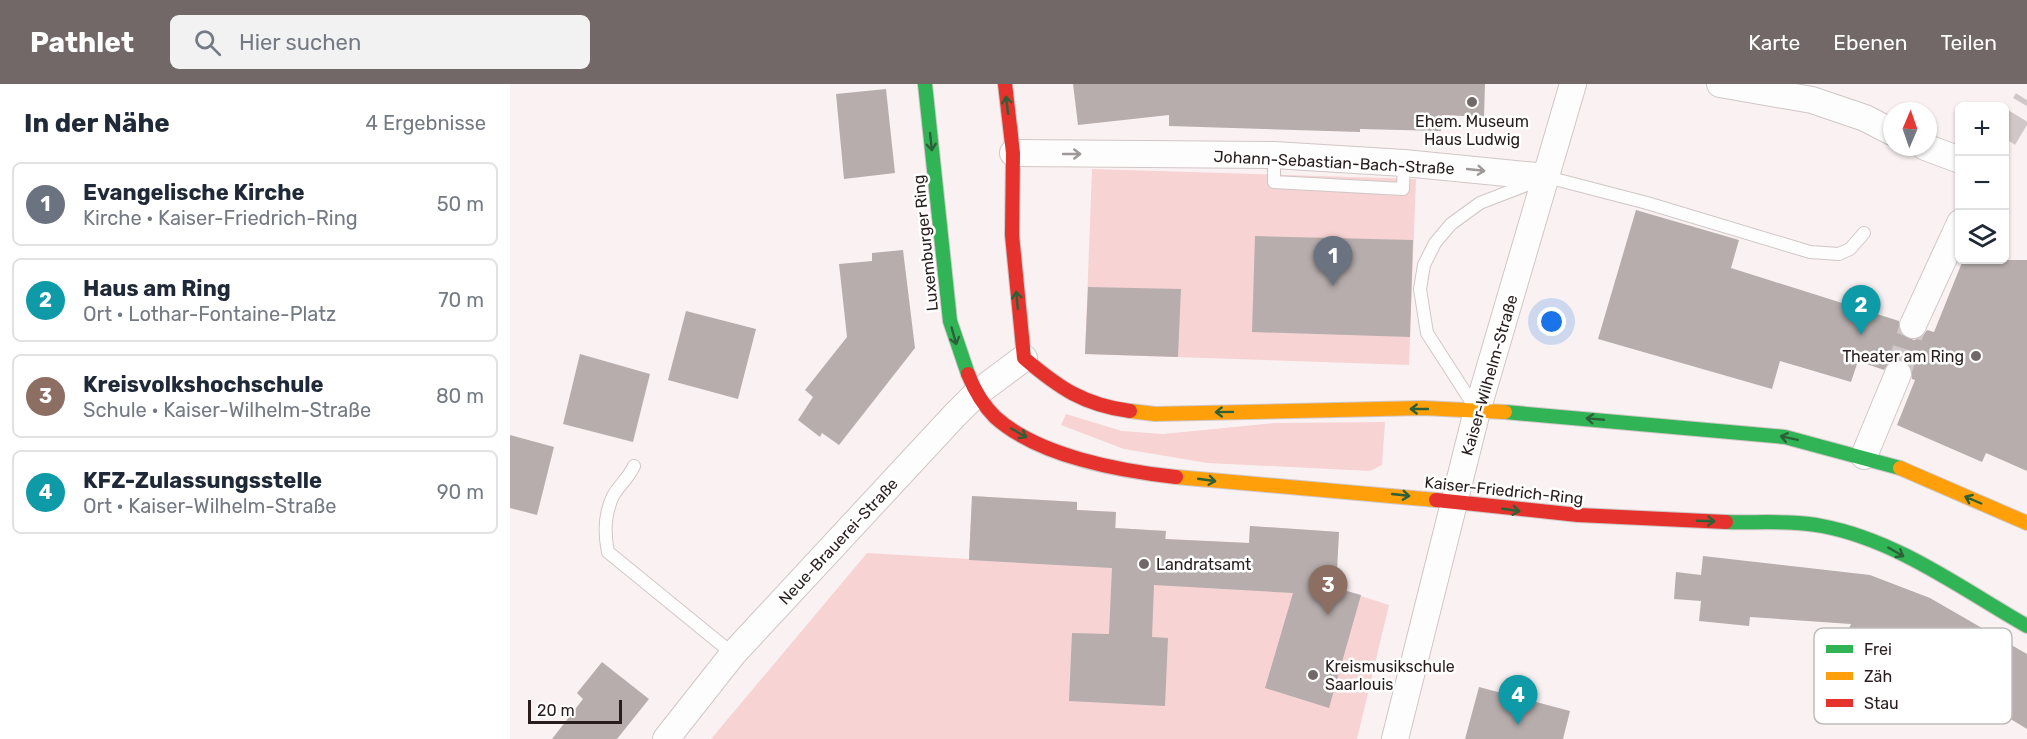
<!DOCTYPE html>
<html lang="de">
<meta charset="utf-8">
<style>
:root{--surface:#fff;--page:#f2f2f3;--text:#1f2937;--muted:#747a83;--line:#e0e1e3;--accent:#726868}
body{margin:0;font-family:Rubik,sans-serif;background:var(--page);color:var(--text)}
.controls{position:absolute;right:18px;top:18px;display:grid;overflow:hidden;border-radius:9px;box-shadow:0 2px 4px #0004}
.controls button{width:54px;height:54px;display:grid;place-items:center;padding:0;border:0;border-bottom:2px solid var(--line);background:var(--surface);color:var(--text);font:30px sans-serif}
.compass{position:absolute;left:1373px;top:18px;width:54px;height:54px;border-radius:50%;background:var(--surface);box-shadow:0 2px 4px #0004;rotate:2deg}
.scale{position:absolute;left:18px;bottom:15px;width:94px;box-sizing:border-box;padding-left:6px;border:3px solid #291d1e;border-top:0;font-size:16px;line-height:21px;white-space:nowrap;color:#291d1e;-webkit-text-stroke:4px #fff;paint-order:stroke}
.you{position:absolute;left:1042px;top:238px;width:21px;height:21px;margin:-15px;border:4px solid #fff;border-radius:50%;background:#1a73e8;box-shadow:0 0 0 9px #1a73e833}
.badge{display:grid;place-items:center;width:39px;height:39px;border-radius:50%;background:var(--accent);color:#fff;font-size:20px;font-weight:700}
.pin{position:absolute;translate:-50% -50px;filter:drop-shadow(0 2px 3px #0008)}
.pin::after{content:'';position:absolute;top:32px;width:21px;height:18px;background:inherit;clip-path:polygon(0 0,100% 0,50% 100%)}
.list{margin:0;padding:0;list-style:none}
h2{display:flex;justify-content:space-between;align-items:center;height:78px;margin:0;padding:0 24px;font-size:26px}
h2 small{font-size:20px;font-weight:400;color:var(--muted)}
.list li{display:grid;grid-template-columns:39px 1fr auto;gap:18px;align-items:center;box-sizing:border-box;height:84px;margin:0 12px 12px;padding:0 12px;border:2px solid var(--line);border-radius:9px}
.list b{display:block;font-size:22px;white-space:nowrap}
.list p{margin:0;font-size:20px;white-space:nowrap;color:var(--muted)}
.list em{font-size:20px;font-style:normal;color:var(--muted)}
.icon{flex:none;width:33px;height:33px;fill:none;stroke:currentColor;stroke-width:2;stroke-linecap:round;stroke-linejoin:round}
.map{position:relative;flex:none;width:1517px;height:655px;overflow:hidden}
header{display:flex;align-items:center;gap:36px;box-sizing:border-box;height:84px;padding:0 30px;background:var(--accent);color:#fff}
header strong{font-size:28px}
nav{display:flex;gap:33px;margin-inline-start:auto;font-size:21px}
.search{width:420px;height:54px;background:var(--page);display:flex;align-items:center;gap:15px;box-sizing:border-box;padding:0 21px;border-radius:9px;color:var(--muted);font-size:22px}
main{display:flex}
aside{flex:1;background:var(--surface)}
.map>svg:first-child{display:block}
.green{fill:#f8d3d4}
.building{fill:#b7adad}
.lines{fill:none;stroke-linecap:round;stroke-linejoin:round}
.street-tunnel{stroke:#d0c7c8;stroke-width:26;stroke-dasharray:26 13;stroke-linecap:butt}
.lane-casing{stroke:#d0c6c6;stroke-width:14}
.street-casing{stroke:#d0c6c6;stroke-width:28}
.fast-casing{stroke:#d0c6c6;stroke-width:16}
.slow-casing{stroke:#d0c6c6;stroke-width:16}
.jam-casing{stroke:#d0c6c6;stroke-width:16}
.lane{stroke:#fefdfd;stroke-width:12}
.street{stroke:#fefdfd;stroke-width:26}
.fast{stroke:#30b455;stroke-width:14}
.slow{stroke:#ff9f0a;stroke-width:14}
.jam{stroke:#e5322d;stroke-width:14}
.oneway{stroke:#2c6137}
.oneway2{stroke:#9e9899}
.poi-dot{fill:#726868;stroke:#fff;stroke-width:2}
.labels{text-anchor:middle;stroke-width:5;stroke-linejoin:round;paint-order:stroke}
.poi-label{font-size:16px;fill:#291d1e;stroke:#fff;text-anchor:start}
.street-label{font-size:16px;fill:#291d1e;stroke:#fff}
.key{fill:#fff;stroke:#bfbbbc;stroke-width:1.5}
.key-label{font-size:16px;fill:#291d1e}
</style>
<header>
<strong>Pathlet</strong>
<div class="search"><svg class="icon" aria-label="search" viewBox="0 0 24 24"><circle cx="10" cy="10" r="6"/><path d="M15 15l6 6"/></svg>Hier suchen</div>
<nav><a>Karte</a><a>Ebenen</a><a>Teilen</a></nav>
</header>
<main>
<aside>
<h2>In der Nähe<small>4 Ergebnisse</small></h2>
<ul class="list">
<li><span class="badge" style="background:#6b7280">1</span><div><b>Evangelische Kirche</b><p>Kirche · Kaiser-Friedrich-Ring</p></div><em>50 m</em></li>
<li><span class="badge" style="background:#0f9aa8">2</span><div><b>Haus am Ring</b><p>Ort · Lothar-Fontaine-Platz</p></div><em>70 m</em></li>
<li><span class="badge" style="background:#8d6e63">3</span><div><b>Kreisvolkshochschule</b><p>Schule · Kaiser-Wilhelm-Straße</p></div><em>80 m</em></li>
<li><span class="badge" style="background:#0f9aa8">4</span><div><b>KFZ-Zulassungsstelle</b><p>Ort · Kaiser-Wilhelm-Straße</p></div><em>90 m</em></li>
</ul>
</aside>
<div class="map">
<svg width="1517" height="655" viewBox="0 0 1517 655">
<rect width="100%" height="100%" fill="#faf2f2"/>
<path class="green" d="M582,85l324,10 -7,186 -324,-11z
M556,330l56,17 41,3 111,-11 111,-1 -3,43 -12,6 -163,-8 -83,-14 -63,-24z
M462,412l105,6v8l39,2v16l50,3v8l83,4 1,-17 89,6 -3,56 53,17 -32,134h-646l156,-186 102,6z"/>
<path class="building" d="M563,0h412l-1,33 -42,-2 -1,16 -81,-2v3l-191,-6v-11l-91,10z
M376,5l9,84 -51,6 -8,-85z
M1126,126l103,30 -8,28 168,53 2,13 13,6 8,-3 5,-7 7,2 29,-72h64v211l-41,-18 -4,9 -85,-37 18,-45 -3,-1 -2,-14 -7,-5 -14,2 -5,8 -26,-9 -7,21 -71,-21 -8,28 -174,-50z
M745,152l158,4 -3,97 -158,-5z
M393,166l12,98 -76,97 -17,-12 -2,4 -22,-17 15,-23 -8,-7 42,-53 -8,-73 33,-3v-8z
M578,203l93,2 -3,68 -93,-3z
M176,227l70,18 -18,70 -70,-19z
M70,270l70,20 -17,68 -70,-18z
M0,351l44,12 -17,68 -27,-7z
M462,412l105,6v8l39,2 -1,16 51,3 -1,8 84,4 1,-17 89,6 -3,56 25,7 -32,113 -64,-20 28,-95 -139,-8 -2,52 16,1 -3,68 -96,-5 3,-68 37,1 3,-66 -143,-8z
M1193,472l167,19 60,23 97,56v75l-33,-20 7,-10 -105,-61 -20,33 -40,-15 15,-32 -101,-7 -1,9 -50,-5 2,-20 -27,-2 2,-27 25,3z
M92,578l47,37 -32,40h-65l31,-40 -6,-6z
M969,603l91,24 -7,28h-98z"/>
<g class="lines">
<path class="street-tunnel" d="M1494,54l23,-38
M1388,290l15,-49"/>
<defs>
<path id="lane" d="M764,71v27l129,7 1,-26
M964,322l-47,-73 -7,-44 4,-24 11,-22 16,-19 29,-21 67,-26 100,26 163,49 29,2 11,-5 14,-16
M124,382c-6,13 -15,19 -21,30 -9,19 -9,37 -5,56l125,102"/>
<path id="street" d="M1210,0l92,16 53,18 27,14
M1415,63l35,13
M503,69l261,2 130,8 143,14
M1403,241l47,-102
M1354,372l34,-82
M156,655l67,-85 221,-238 23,-23 47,-35
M885,655l82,-328 96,-327"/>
<path id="fast" d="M415,0l25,237 18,53
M995,328l280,25 115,31
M1216,438c31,1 65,-2 96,4 75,14 140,63 205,100"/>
<path id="slow" d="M620,327l25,3 268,-6 82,4
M1390,384l127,55
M666,393l260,23"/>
<path id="jam" d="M495,0l8,69 -1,82 12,123c35,30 60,47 106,53
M458,290c6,15 15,31 27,43 43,39 125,54 181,60
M926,416l142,15 148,7"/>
</defs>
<use href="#lane" class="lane-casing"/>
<use href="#street" class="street-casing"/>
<use href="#fast" class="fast-casing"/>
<use href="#slow" class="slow-casing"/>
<use href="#jam" class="jam-casing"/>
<use href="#lane" class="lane"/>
<use href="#street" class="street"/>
<use href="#fast" class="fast"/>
<use href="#slow" class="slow"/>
<use href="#jam" class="jam"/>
</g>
<defs><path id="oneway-shaft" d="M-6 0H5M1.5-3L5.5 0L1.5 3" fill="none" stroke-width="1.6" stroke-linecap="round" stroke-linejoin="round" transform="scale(1.5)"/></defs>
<g class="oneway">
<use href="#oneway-shaft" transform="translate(497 21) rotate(-97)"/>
<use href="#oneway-shaft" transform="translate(421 58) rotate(84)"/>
<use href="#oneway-shaft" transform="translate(507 216) rotate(-95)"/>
<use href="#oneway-shaft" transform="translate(444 252) rotate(74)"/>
<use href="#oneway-shaft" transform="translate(909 325) rotate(-180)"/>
<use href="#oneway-shaft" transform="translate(714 328) rotate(179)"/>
<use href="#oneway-shaft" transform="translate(1085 335) rotate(-175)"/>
<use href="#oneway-shaft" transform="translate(509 349) rotate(30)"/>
<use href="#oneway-shaft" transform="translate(1279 354) rotate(-168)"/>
<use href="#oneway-shaft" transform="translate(697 396) rotate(8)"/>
<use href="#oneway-shaft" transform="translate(891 411) rotate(6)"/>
<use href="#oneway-shaft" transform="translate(1463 416) rotate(-157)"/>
<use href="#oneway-shaft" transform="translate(1001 426) rotate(8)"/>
<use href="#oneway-shaft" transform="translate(1196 437) rotate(2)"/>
<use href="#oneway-shaft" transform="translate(1386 468) rotate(30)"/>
</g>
<g class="oneway2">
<use href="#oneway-shaft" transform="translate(562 70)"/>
<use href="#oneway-shaft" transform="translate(966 86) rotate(6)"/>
</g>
<g class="poi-dot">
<circle cx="962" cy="18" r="6"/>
<circle cx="1466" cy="272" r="6"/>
<circle cx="634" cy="480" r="6"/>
<circle cx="803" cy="591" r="6"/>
</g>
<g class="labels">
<g class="poi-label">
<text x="962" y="43" text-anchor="middle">Ehem. Museum<tspan x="962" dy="18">Haus Ludwig</tspan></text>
<text x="1454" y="278" text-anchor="end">Theater am Ring</text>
<text x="646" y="486">Landratsamt</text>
<text x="815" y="588">Kreismusikschule<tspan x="815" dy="18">Saarlouis</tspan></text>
</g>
<g class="street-label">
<text transform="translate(824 78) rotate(3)" y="6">Johann-Sebastian-Bach-Straße</text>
<text transform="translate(415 159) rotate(-96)" y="6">Luxemburger Ring</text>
<text transform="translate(979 291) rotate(-74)" y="6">Kaiser-Wilhelm-Straße</text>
<text transform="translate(994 406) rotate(6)" y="6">Kaiser-Friedrich-Ring</text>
<text transform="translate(328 457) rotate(-47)" y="6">Neue-Brauerei-Straße</text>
</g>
</g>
<rect x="1304" y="544" width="198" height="96" rx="9" class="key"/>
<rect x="1316" y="561" width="27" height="8" fill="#30b455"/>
<rect x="1316" y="588" width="27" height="8" fill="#ff9f0a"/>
<rect x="1316" y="615" width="27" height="8" fill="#e5322d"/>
<g class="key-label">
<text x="1354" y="571">Frei</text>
<text x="1354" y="598">Zäh</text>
<text x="1354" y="625">Stau</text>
</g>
</svg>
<div class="controls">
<button>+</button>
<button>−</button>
<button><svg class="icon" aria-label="layers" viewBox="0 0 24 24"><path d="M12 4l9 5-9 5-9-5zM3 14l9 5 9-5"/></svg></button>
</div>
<svg class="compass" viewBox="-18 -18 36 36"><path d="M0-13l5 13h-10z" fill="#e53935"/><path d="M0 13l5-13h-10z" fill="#747a83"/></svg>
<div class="scale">20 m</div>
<div class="you"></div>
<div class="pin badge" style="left:823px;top:202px;background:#6b7280">1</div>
<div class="pin badge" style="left:1351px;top:251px;background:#0f9aa8">2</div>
<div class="pin badge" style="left:818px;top:531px;background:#8d6e63">3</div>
<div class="pin badge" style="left:1008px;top:641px;background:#0f9aa8">4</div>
</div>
</main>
